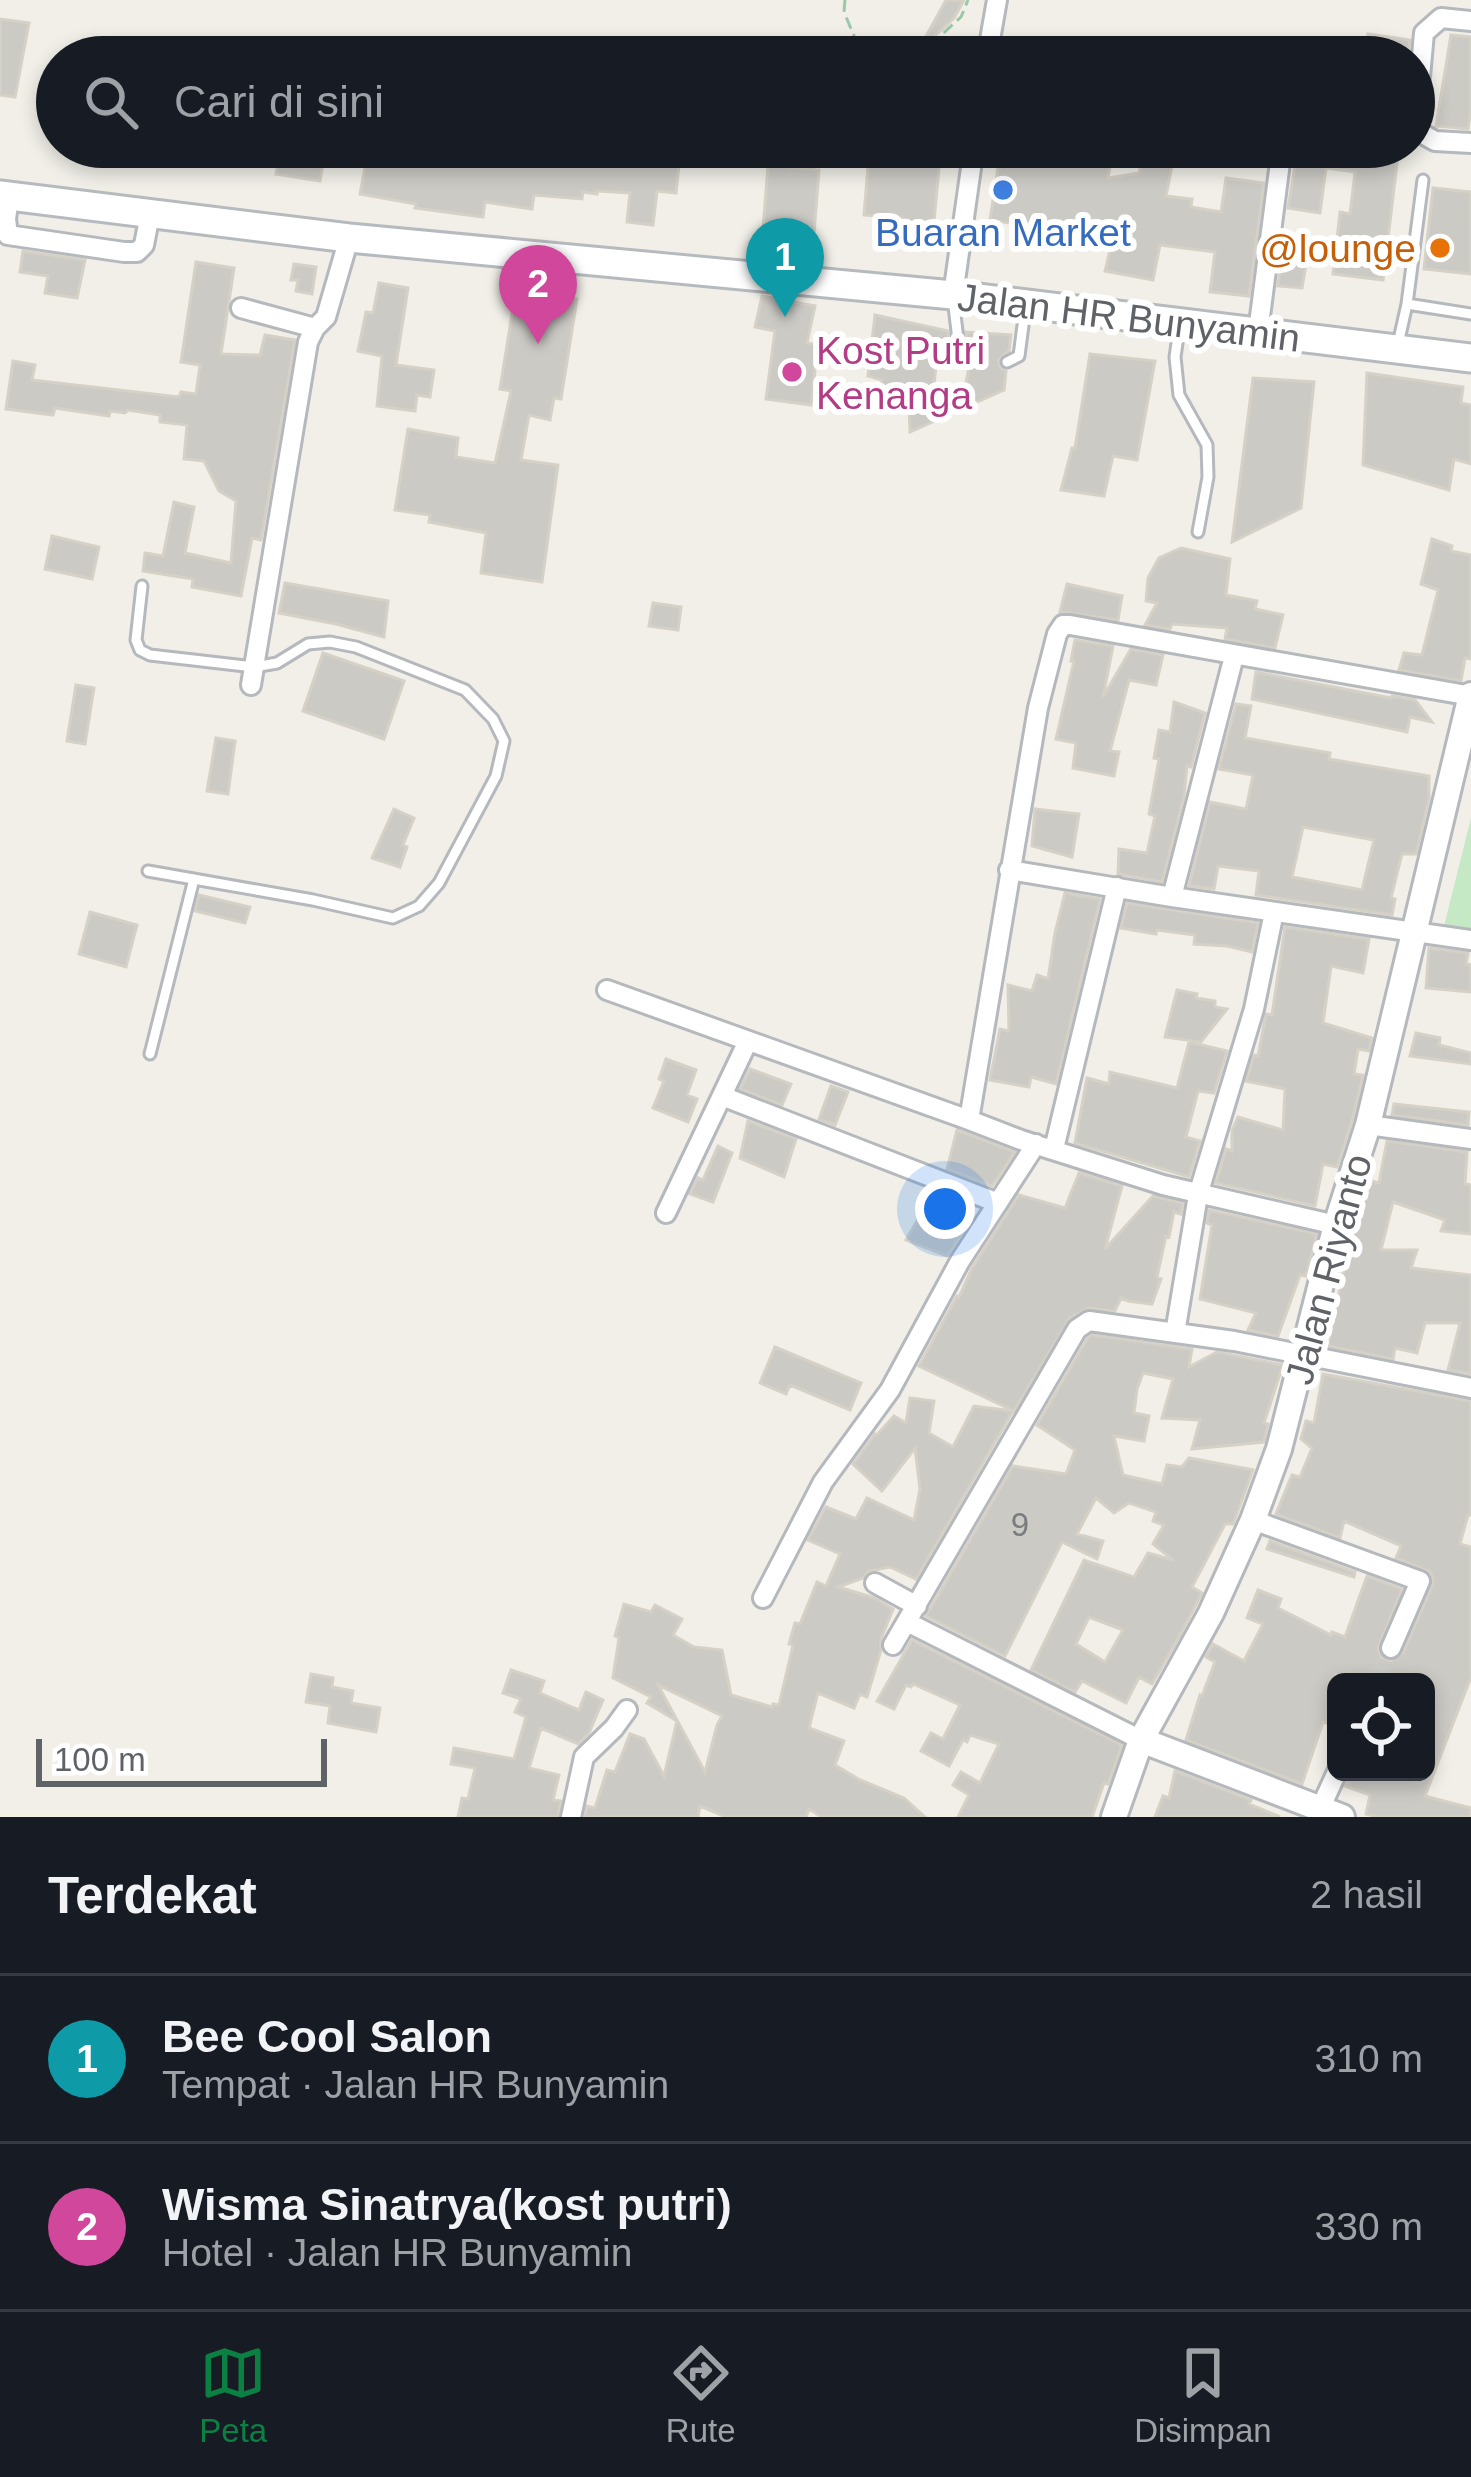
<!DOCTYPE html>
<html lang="id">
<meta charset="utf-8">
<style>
:root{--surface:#171b24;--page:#242831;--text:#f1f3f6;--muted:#9ea1a6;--line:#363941;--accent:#0b8043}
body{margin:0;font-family:Arial,sans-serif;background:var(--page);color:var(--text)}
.controls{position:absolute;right:36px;bottom:36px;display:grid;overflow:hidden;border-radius:18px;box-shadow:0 6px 18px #0003}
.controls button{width:108px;height:108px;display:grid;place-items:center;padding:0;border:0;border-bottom:3px solid var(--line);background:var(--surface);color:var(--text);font:60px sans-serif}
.scale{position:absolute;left:36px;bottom:30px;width:291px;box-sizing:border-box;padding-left:12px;border:6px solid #5f6368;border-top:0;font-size:33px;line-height:42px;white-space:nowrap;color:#5f6368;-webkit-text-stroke:9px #fff;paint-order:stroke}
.you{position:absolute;left:945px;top:1209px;width:42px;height:42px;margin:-30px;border:9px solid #fff;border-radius:50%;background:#1a73e8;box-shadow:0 0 0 18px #1a73e833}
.badge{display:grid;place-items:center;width:78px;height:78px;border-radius:50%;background:var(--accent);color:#fff;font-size:39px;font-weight:700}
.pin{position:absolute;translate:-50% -99px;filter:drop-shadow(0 3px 6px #0008)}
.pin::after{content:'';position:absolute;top:63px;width:42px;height:36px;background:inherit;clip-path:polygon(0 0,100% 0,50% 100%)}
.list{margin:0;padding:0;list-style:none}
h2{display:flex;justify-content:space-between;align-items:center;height:156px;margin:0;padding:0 48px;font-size:51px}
h2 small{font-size:39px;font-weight:400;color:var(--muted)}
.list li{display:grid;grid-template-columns:78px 1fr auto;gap:36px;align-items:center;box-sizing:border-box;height:168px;padding:0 48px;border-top:3px solid var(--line)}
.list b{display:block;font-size:45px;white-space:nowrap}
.list p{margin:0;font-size:39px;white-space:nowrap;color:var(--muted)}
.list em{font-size:39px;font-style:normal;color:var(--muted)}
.icon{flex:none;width:66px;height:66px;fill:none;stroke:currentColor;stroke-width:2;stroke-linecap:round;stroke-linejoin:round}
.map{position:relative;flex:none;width:1471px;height:1817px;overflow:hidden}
.search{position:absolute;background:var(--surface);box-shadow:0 6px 18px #0003;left:36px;right:36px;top:36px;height:132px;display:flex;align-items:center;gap:30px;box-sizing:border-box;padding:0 42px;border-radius:66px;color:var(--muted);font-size:45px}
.sheet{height:492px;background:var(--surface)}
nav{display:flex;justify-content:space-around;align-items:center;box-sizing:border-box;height:168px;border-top:3px solid var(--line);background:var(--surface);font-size:33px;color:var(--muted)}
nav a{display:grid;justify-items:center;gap:6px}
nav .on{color:var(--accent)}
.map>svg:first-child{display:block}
.green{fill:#c5e8c5}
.building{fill:#cccac5;stroke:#d6d1c6;stroke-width:3;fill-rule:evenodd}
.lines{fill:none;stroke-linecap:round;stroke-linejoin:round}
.minor-tunnel{stroke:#ccccc8;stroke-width:18;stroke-dasharray:18 9;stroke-linecap:butt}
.service-casing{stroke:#b5b8bc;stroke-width:15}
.minor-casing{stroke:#b5b8bc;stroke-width:24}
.tertiary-casing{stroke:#b5b8bc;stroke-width:30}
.secondary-casing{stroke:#b6babf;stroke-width:33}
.path{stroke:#9cc7a9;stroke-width:3;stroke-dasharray:12 6;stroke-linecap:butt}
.service{stroke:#fff;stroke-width:9}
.minor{stroke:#fff;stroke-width:18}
.tertiary{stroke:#fff;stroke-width:24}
.secondary{stroke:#fff;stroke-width:27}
.shop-dot{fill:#3f7fe0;stroke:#fff;stroke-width:4.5}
.food-dot{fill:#e8710a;stroke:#fff;stroke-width:4.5}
.hotel-dot{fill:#d1479c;stroke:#fff;stroke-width:4.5}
.labels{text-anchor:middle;stroke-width:12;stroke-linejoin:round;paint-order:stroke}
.number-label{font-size:33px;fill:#7a7d7f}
.shop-label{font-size:39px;fill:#366cbe;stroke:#fff}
.food-label{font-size:39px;fill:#c56008;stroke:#fff;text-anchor:end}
.street-label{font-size:39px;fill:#5f6368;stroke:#fff}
.hotel-label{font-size:39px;fill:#b23c85;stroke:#fff;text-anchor:start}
</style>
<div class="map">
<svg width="1471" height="1817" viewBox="0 0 1471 1817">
<rect width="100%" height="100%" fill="#f1efe8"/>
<path class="green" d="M1471,818v112l-27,-4z"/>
<path class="building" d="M946,0h18l-10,18 -29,27 -2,-3z
M0,19l29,4 -14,74 -15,-2z
M1368,34l42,6 -3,17h-43z
M1451,35l20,2v74l-3,18 -32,-3z
M298,39l54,9v9h-57z
M1020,41l46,6v10h-49z
M281,147h45l-6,34 -44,-7z
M369,147h312l-5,46 -19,-2 -4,34 -26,-3 3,-29 -33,-2v3l-14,-2 -1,7 -48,-4 -2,14 -47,-7 -2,15 -68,-9 1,-4 -56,-10z
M885,147h56l-9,96 -26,-2 1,-22 -43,-4 5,-61 15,1z
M1001,147l33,3 1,-3h79l-6,31 31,-5 2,-9 14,3 3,-14 16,3 -8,40 26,3 -1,8 30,5 5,-34 38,5 -15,113 -39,-4 5,-40 -55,-7 -7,35 -48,-9 5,-21 -49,-9 2,-10 -73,-11z
M1298,147h37l63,8 -15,125 -50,-6 7,-62 10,2 5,-42 -29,-4 -6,45 -32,-5z
M768,165l51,5 -5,63 -25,-2 -2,27 -26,-2z
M1433,188l38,4v82l-47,-5z
M23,251l62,9 -8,38 -32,-5 3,-17 -28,-4z
M1282,255l25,4 -5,29 -24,-2z
M196,262l38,6 -13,86 39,1 5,-20 30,5 -34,200 -9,-2 -11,58 -49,-9 1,-8 -50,-8 2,-18 18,3 11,-54 20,5 -9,46 46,10 5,-62 -17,-10 -15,-30 -20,-2 3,-34 -27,-3v-7l-32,-5 -3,3 -15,-2 -1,5 -54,-8 -2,7 -47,-6 7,-48 22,4 -3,15 147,17 2,-5 15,2 4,-29 -19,-3z
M294,264l22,3 -4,27 -16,-3 2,-11h-7z
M379,283l29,5 -12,77 38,5 -4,27 -13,-2 -2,16 -38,-5 5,-50 -24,-5 8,-39 7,1z
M516,289l61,10 -16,100 -7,-1 -4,22 -21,-5 -8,45 37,5 -16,117 -61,-9 5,-40 -57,-11 1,-7 -35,-5 13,-81 50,9 -2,19 39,6 16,-72 -11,-2z
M762,296l53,10 -8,37 11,2 -7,60 -45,-6 9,-68 -20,-4z
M875,315l73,16 2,18 5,7 -18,1 -3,28 31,3 4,-21 8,-2 3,-7 -2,-6 -10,-9 -2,-11 45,3 -2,16 -11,9 2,7 6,4 -2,19 -94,42 -1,-27 -29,-6 2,-19 -14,-4z
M1090,354l65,7 -18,99 -24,-4 -9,40 -43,-6 11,-42h3z
M1367,373l96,14 -2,16 10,2v59l-17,-5 -5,31 -86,-25z
M1253,378l61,4 -13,126 -69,34z
M52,536l47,11 -7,32 -47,-10z
M1432,539l20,7 -1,5 20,4v104l-6,-1 -4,23 -62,-11 5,-17 18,2 16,-65 -17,-6z
M1181,548l49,11 -4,36 31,6 -2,8 28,6 -8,33 -50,-9 2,-11 -55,-4 -2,5 -25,-4 12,-22 -11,-2 2,-23 11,-20z
M285,583l103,18 -4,36 -48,-13 -57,-11z
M1067,584l55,12 -4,24 -58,-8z
M653,603l28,4 -3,23 -29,-4z
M1075,640l38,6 -10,51 28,-48 32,6 -7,30 -27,-5 -19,71 9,1 -5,24 -41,-8 3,-25 -20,-4 18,-78h-3z
M323,653l81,28 -20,58 -81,-28z
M1256,672l135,26 1,-2 23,4 17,22 -22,-5 -3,15 -155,-33z
M76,685l18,3 -9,56 -18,-3z
M1174,702l31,11 -14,54 -4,-1 -3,30 -22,86 -44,-8 1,-25 28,4 8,-37 -6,-2 10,-55 -5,-1 5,-28 11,2z
M1236,704l15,2 -6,32 85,15 -1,6 100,17v22l-13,56h-14l-11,44 4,1 -3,16 -136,-20 3,-24 -41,-5 -4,23 -25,-3 21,-84 36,7 7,-34 -34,-6zM1303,827l71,13 -12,50 -70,-13z
M216,738l19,3 -7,53 -21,-3z
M394,809l20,9 -11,27 4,2 -7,20 -28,-9z
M1035,809l44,5 -7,43 -40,-11z
M1065,893l35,6 -44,185 -25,-7 -2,10 -39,-7 10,-51 9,2 -1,-46 24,6 5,-16 11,4 7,-46z
M199,895l51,12 -5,16 -50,-12z
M1127,903l131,20 -6,29 -25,-6 -33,-2 1,-9 -38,-5 -1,4 -35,-6z
M90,912l47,13 -11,42 -47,-13z
M1285,927l84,12 -6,34 -32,-7 -8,57 49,15 -3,13 -11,-2 -4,25 9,1 -11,46 -15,46 -14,-3 -8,42 -99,-23 10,-34 6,2v-21l6,-13 45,13 2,-41 -39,-8 8,-26 4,1 8,-42 6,1z
M1429,948l39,5 -2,11 5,1v27l-45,-4z
M1177,990l20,4 -1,4 19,3v6l12,2 -26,33 -36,-5z
M1416,1033l24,5 -1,7 32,8v11l-61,-8z
M1189,1042l38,9 -13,42 -16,-2 -12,46 14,4 -11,36 -114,-34 12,-65 22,6 1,-12 67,16z
M666,1059l30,11 -9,25 10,4 -9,23 -35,-14 11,-27 -5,-2z
M750,1069l41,15 -9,21 -42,-16z
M831,1086l17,6 -13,33 -16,-6z
M1394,1104l75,8 -1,13 -76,-10z
M748,1121l48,18 -12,38 -44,-19z
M957,1130l58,22 -23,34 -45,-17z
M1387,1141l80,11 -2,32 6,1v49l-30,-3 4,-11 -52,-18 -12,48h36l-6,18 60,7v99l-23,-4 12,-47h-35l-8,30 -22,-5 -2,11 -65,-13 24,-116 16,-50 11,3z
M718,1146l14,7 -19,49 -23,-8 8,-16 5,2z
M1079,1173l43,13 -17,63 48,-53 30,7 -2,11 -7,-2 -5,25 -3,-1 -9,41 4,2 -9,25 -24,-3 -7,-3 -6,13 -26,-3 -19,10 -56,93 -95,-45 38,-70 2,1 13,-29 47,-73 46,13z
M1209,1210l108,24 -11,42 -6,-1 -22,61 -30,-6 8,-17 -56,-14 12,-74 -5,-2z
M922,1212l45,13 -20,31 -41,-16z
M1092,1335l100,14 -3,18 28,-15 66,13 -19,58 4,1 -4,18 -72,7 8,-29 -38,-2 11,-39 -30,-6 -6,16 -3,24 15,3 -5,25 -30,-5 9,39 39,9 5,-19 15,2 7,-9 64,12 -20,54h-8l-33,63 10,6 -22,42 -28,49 -13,-7 -13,26 -44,-22 -7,11 -44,-22 53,-110 50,17 14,-24 25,7 -20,-16 11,-19 -11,-4 3,-9 -27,-9 -15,10 -18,-15 -19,36 26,7 -6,18 -35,-17 -57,114 -79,-40 87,-150 53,8 9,-24 -38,-25 50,-86zM1089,1617l34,13 -18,32 -29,-18z
M775,1347l86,36 -11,27 -60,-25 -4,9 -26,-11z
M1323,1374l148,27v114h-3l-8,29 11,3v130l-46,119 46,12v9h-93l-12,-3 4,-19 -25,-9 5,-14h76v-90h-73l-17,-7v51l-13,-4 -21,62 -116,-44 14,-45 2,1 13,-34 -9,-5 7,-13 31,17 19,-37 -16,-6 11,-28 23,9 -3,9 53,27 1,-3 13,5 22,-61 35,13 -24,59 3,9 10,4 12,-8 29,-67 1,-8 -3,-6 -34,-14 5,-12 -57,-25 -4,17 -64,-24 16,-39 8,2 12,-29 -11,-9 5,-18 8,2z
M910,1398l24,3 -5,32 24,14 21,-41 39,5 -97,168 -26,-12 -21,4 -6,7 -25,9 37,11 18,11 -12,30v11l-14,47 -7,-3 -6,14 -36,-15 -9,35 35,13 -9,24 25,15 44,18 21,19h-103l-13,-8 -3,8h-80l-26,-11 -2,11h-113l2,-11 8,2 12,-38 8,2 15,-38 14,5 20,37 13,-55 -30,-18 4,-6 -38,-19 6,-40 -4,-2 9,-32 27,8 4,-7 27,14 -9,16 21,12 28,3 9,45 41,12 1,-3 6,1 14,-60 -4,-1 6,-21 5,1 17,-42 9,4 14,-32 -32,-14 18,-33 30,12 11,-21 47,22 6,-31 -5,-41 -33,43 -29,-27 22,-30 2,1 17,-19 12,7zM658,1685l64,31 -5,9 -12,47z
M1270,1541l85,31 -1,5 -87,-28z
M912,1640l210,105 -14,39 -4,-1 -12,34h-134l11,-22 -16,-10 8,-13 19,11 19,-39 -29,-9 -3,7 -4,-2 -14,26 -28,-15 10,-18 12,6 17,-34 -47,-21 -2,3 -5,-2 -12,24 -17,-8z
M511,1670l33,11 -4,12 39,17 7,-18 17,8 -14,33 -11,11 -37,-16 -12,40 30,7 -6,25 8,1 -3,16h-100l4,-19 6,1 7,-31 -24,-4 3,-16 60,11 12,-42 -11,-5 6,-13 -18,-6z
M311,1674l22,4 -1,9 21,4 -2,12 29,5 -4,24 -48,-9 2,-17 -24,-4z
M1175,1771l76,29 -2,4 31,13h-125l8,-21 6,2z"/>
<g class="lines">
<path class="minor-tunnel" d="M1377,1682l14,-34"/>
<defs>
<path id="service" d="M1423,180l-16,124 64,10
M953,298l6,50 12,10
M1179,329l-4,28 4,38 28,50 1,32 -10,55
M1398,344l9,-40
M1007,362l12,-6 6,-46
M142,586l-6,54 4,10 10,5 104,12 23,-4 31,-19 22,-2 26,5 109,43 28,29 11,22 -8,35 -57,107 -20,23 -26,12 -80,-18 -165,-29
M150,1054l44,-175"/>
<path id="minor" d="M1471,21l-30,-3 -17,15 -8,88 5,12 14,8 36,2
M987,57l10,-57
M9,197l-3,22 2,16 116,17h13l7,-7 6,-31
M953,295l21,-148
M241,308l74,20
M1258,332l24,-185
M251,685l57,-343 7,-14 11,-11 23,-79
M1009,870l163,27 299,43
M1172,897l62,-241
M607,990l362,130
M722,1096l276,107
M1368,1125l103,14
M1054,1149l63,-262
M666,1213l82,-172
M1336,1225l-173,-40 -142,-45 -52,-20 69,-412 19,-74 6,-9h7l401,71
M1175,1333l23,-138 56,-186 20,-97
M1253,1520l167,61 -29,67
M875,1583l42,23
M763,1598l60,-116 67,-92 70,-129 76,-117
M907,1622l234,118
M893,1645l184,-316 12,-8 145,20 237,47
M1320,1809l17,-37
M571,1817l13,-60 30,-29 13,-18"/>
<path id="tertiary" d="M1141,1740l201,77
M1114,1817l27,-77 70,-127 42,-93 26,-71 57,-224 32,-100 103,-430"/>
<path id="secondary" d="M0,195l349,43 604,57 518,63"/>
</defs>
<use href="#service" class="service-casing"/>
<use href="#minor" class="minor-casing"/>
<use href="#tertiary" class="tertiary-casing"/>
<use href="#secondary" class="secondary-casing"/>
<path class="path" d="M845,0l-1,12 19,45
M917,57l44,-40 7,-17"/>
<use href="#service" class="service"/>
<use href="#minor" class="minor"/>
<use href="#tertiary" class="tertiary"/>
<use href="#secondary" class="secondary"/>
</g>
<circle class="shop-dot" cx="1003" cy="190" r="12"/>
<circle class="food-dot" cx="1440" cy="248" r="12"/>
<circle class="hotel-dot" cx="792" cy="372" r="12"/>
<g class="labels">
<g class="number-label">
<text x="1020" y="1536">9</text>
</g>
<g class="shop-label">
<text x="1003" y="246">Buaran Market</text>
</g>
<g class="food-label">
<text x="1416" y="262">@lounge</text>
</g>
<g class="street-label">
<text transform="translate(1129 317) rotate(7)" y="14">Jalan HR Bunyamin</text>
<text transform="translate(1328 1269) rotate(-75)" y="14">Jalan Riyanto</text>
</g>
<g class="hotel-label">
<text x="816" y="364">Kost Putri<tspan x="816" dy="45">Kenanga</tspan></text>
</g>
</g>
</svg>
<div class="controls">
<button><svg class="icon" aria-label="locate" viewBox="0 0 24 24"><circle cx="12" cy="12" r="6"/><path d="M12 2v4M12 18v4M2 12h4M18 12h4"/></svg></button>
</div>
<div class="scale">100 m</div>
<div class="you"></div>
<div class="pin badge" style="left:785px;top:317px;background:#0f9aa8">1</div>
<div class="pin badge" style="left:538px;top:344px;background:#d1479c">2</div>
<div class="search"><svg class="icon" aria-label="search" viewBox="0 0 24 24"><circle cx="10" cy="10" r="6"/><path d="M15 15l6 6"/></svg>Cari di sini</div>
</div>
<section class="sheet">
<h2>Terdekat<small>2 hasil</small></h2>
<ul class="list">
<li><span class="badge" style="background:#0f9aa8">1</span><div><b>Bee Cool Salon</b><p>Tempat · Jalan HR Bunyamin</p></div><em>310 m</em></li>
<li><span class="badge" style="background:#d1479c">2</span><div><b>Wisma Sinatrya(kost putri)</b><p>Hotel · Jalan HR Bunyamin</p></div><em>330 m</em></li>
</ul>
</section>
<nav>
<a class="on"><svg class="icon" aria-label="map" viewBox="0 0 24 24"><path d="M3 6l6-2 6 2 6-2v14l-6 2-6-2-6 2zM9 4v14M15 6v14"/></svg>Peta</a>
<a><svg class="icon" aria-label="directions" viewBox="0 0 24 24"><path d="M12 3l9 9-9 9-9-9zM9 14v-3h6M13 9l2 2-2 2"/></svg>Rute</a>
<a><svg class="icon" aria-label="saved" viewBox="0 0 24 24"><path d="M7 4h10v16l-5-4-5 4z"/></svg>Disimpan</a>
</nav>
